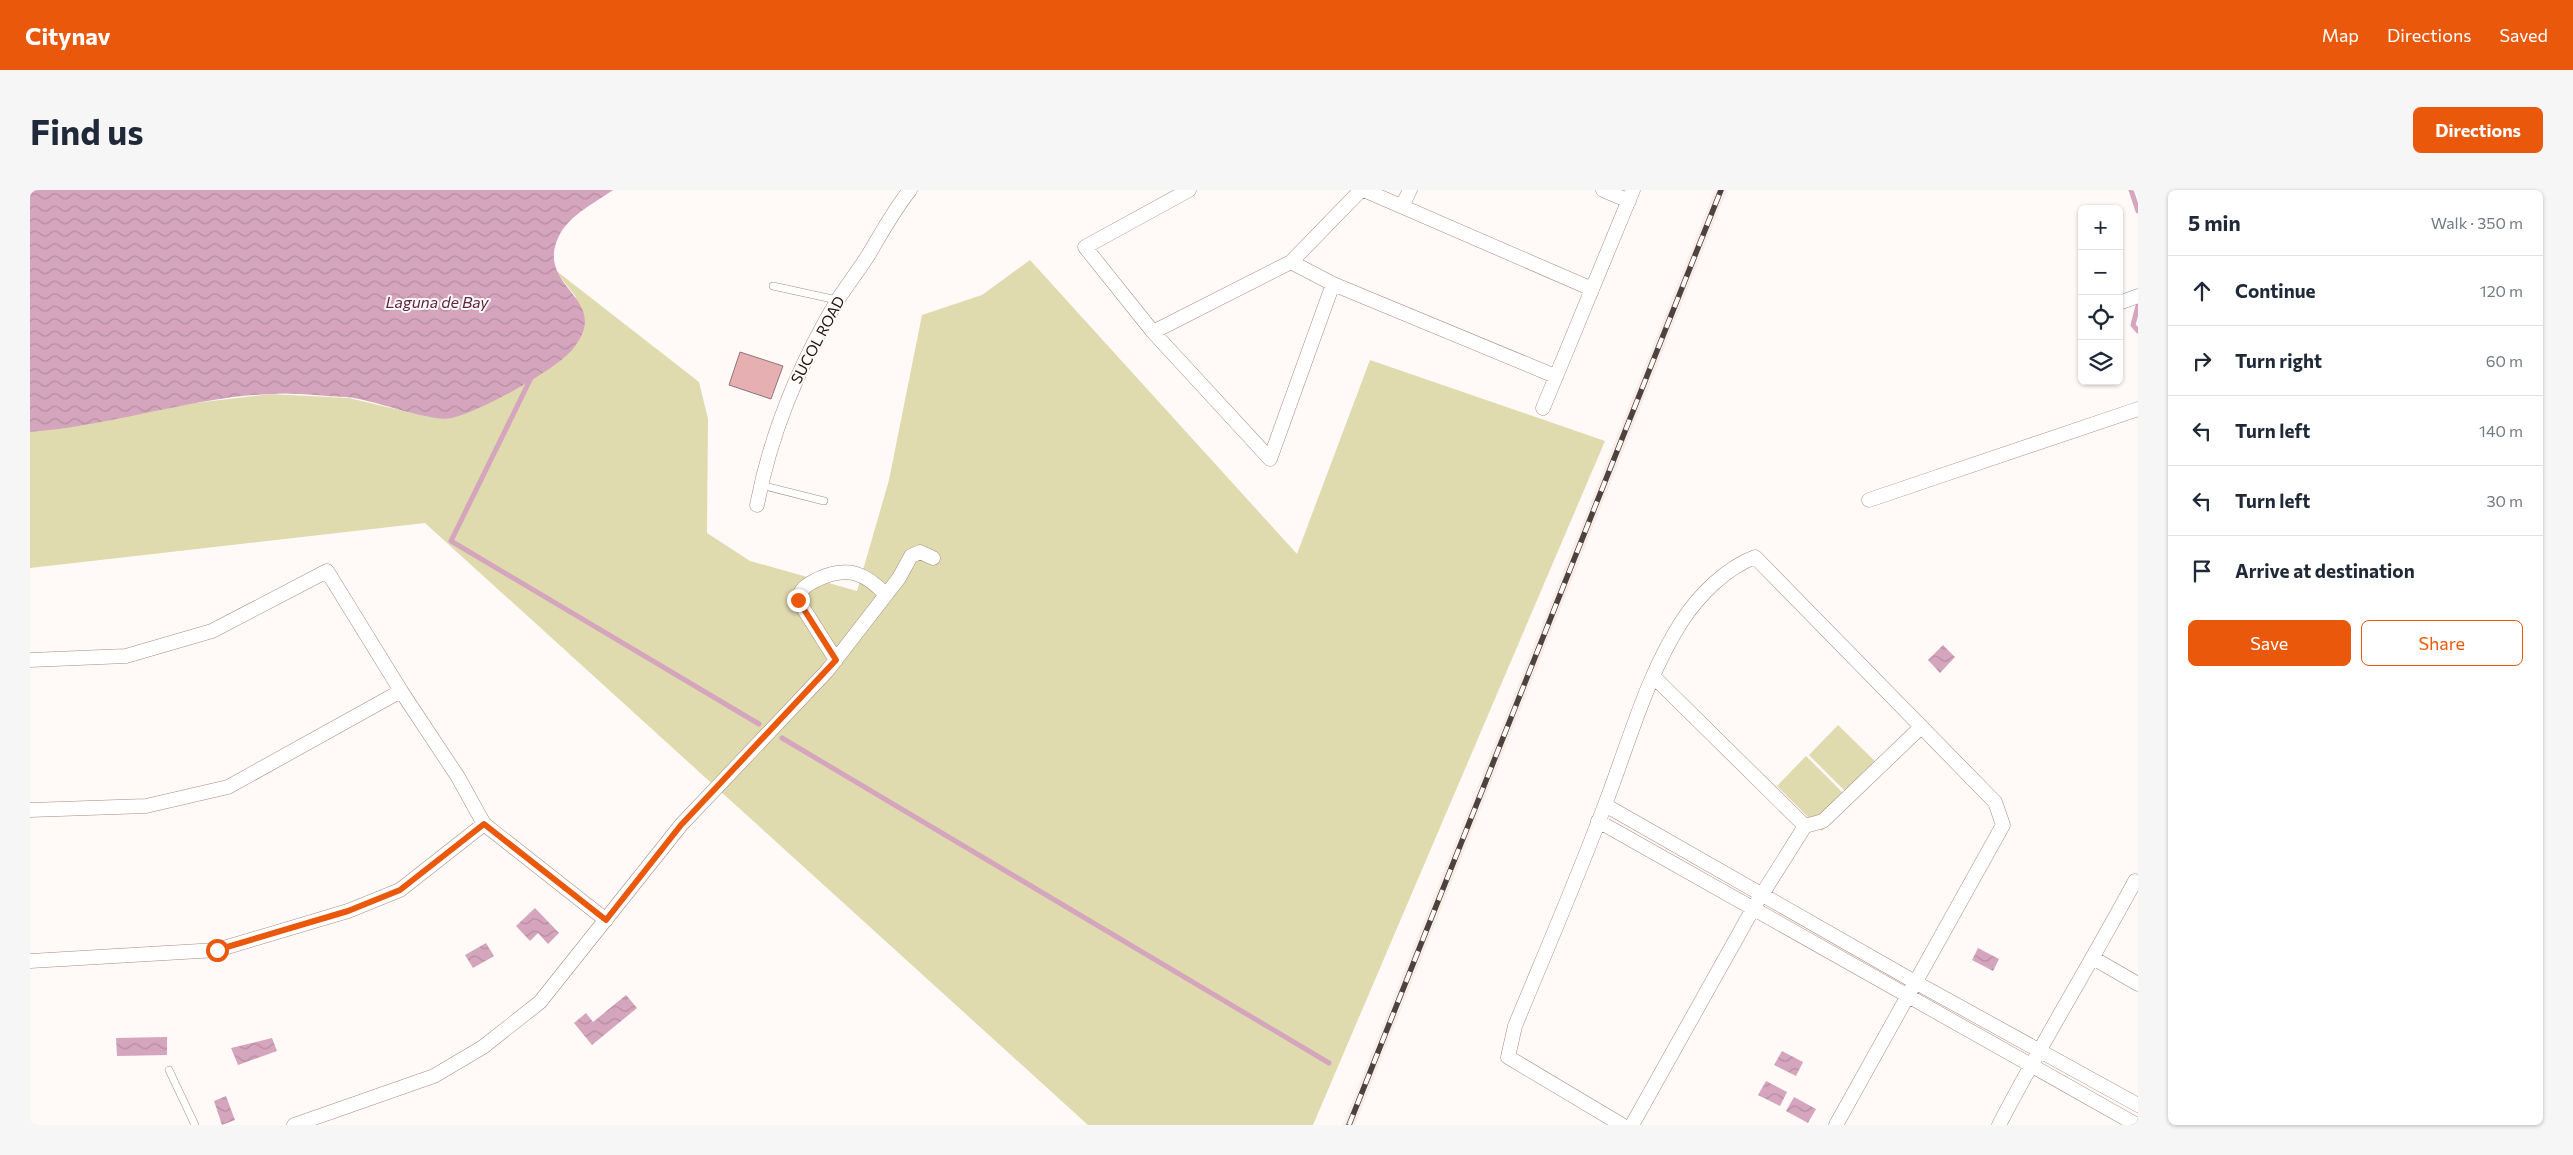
<!DOCTYPE html>
<meta charset="utf-8">
<style>
:root{--surface:#fff;--page:#f6f6f7;--text:#1f2937;--muted:#747a83;--line:#e0e1e3;--accent:#ea580c}
body{margin:0;font-family:Commissioner,sans-serif;background:var(--page);color:var(--text)}
.controls{position:absolute;right:15px;top:15px;display:grid;overflow:hidden;border-radius:8px;box-shadow:0 1px 4px #0004}
.controls button{width:45px;height:45px;display:grid;place-items:center;padding:0;border:0;border-bottom:1px solid var(--line);background:var(--surface);color:var(--text);font:25px sans-serif}
.stop{position:absolute;width:15px;height:15px;margin:-11px;border:4px solid #ea580c;border-radius:50%;background:#fff}
.stop.end{background:#ea580c;border-color:#fff;box-shadow:0 1px 5px #0008}
.list{margin:0;padding:0;list-style:none}
h2{display:flex;justify-content:space-between;align-items:center;height:65px;margin:0;padding:0 20px;font-size:21px}
h2 small{font-size:16px;font-weight:400;color:var(--muted)}
.list li{display:grid;grid-template-columns:32px 1fr auto;gap:15px;align-items:center;box-sizing:border-box;height:70px;padding:0 20px;border-top:1px solid var(--line)}
.list b{display:block;font-size:19px;white-space:nowrap}
.list em{font-size:16px;font-style:normal;color:var(--muted)}
.actions{display:flex;gap:10px;padding:15px 20px}
.actions a{flex:1;padding:11px 0;border:1px solid var(--accent);border-radius:8px;text-align:center;font-size:18px;color:var(--accent)}
.actions .main{background:var(--accent);color:#fff}
.icon{flex:none;width:28px;height:28px;fill:none;stroke:currentColor;stroke-width:2;stroke-linecap:round;stroke-linejoin:round}
.map{position:relative;flex:none;width:2108px;height:935px;overflow:hidden;border-radius:8px}
header{display:flex;align-items:center;gap:30px;box-sizing:border-box;height:70px;padding:0 25px;background:var(--accent);color:#fff}
header strong{font-size:24px}
nav{display:flex;gap:28px;margin-inline-start:auto;font-size:18px}
.intro{display:flex;align-items:center;justify-content:space-between;box-sizing:border-box;height:120px;padding:0 30px}
h1{margin:0;font-size:35px}
.button{padding:12px 22px;border-radius:8px;background:var(--accent);color:#fff;font-size:18px;font-weight:700}
main{display:flex;gap:30px;padding:0 30px}
aside{flex:1;background:var(--surface);border-radius:8px;box-shadow:0 1px 4px #0004}
.map>svg:first-child{display:block}
.built{fill:#faece6}
.grass{fill:#e0daaf}
.water{fill:url(#water-waves)}
.lines{fill:none;stroke-linecap:round;stroke-linejoin:round}
.stream{stroke:#d4a5bd;stroke-width:5}
.building{fill:#e6afb2;stroke:#917576}
.lane-casing{stroke:#a68d82;stroke-width:8}
.street-casing{stroke:#a68d82;stroke-width:15}
.lane{stroke:#fff;stroke-width:7}
.street{stroke:#fff;stroke-width:14}
.rail-casing{stroke:#4c433f;stroke-width:5.5}
.rail{stroke:#fff9f7;stroke-width:4;stroke-dasharray:11;stroke-linecap:butt}
.route{stroke:#ea580c;stroke-width:6}
.labels{text-anchor:middle;stroke-width:4;stroke-linejoin:round;paint-order:stroke}
.street-label{font-size:15px;fill:#1e1410;stroke:#fff9f7}
.water-label{font-size:16px;font-style:italic;fill:#5d2446;stroke:#fff9f7}
</style>
<header>
<strong>Citynav</strong>
<nav><a>Map</a><a>Directions</a><a>Saved</a></nav>
</header>
<div class="intro"><h1>Find us</h1><a class="button">Directions</a></div>
<main>
<div class="map">
<svg width="2108" height="935" viewBox="0 0 2108 935">
<defs>
<pattern id="water-waves" width="16" height="10" patternUnits="userSpaceOnUse" patternTransform="scale(1.25)"><rect width="16" height="10" fill="#d4a5bd"/><path d="M0 5q4-4 8 0t8 0" fill="none" stroke="#b68da1"/></pattern>
</defs>
<rect width="100%" height="100%" fill="#fff9f7"/>
<path class="built" d="M1685,0h12l-372,935h-12z"/>
<path class="grass" d="M1000,70l267,294 73,-194 235,81 -292,684h-225l-663,-602 -395,45v-136l165,-29 75,-9 79,4 80,19 147,-120 -22,-28 145,113 9,37 -1,114 43,28 107,30 32,-111 33,-165 60,-20z
M1808,535l45,44 -30,30 -44,-44z
M1776,566l45,45 -29,30 -45,-45z"/>
<path class="water" d="M0,0h583c-17,12 -43,25 -53,44 -29,55 56,63 12,116 -18,21 -93,62 -120,68 -23,5 -78,-19 -106,-21 -25,-1 -52,-5 -77,-3 -80,4 -158,32 -239,38z
M1913,455l12,12 -15,16 -12,-13z
M505,718l24,25 -11,11 -10,-11 -8,8 -14,-15z
M456,753l8,13 -21,12 -8,-13z
M1948,758l21,11 -6,12 -21,-11z
M596,805l11,13 -45,37 -18,-22 12,-10 7,9z
M137,847v18l-50,1 -1,-18z
M242,848l5,13 -39,14 -7,-17z
M1752,861l21,11 -7,14 -22,-11z
M1736,891l21,11 -7,14 -22,-11z
M196,906l9,24 -13,5 -8,-24z
M1764,907l22,12 -8,14 -22,-12z"/>
<g class="lines">
<path class="stream" d="M2101,0l7,21
M2108,116l-5,19 5,6
M500,190l-79,161 308,183
M752,548l547,325"/>
</g>
<path class="building" d="M710,162l43,14 -12,33 -42,-14z"/>
<g class="lines">
<defs>
<path id="lane" d="M743,96l64,14
M731,295l63,16
M139,880l26,55"/>
<path id="street" d="M1159,0l-104,57 68,85 117,127 63,-175
M1334,0l228,99
M1573,0l26,11
M1372,16l8,-16
M1261,72l42,22 222,92
M2089,113l19,-7
M1123,142l138,-70 70,-72
M1513,218l90,-218
M1839,310l269,-91
M727,315c14,-73 42,-140 80,-204 10,-16 22,-31 32,-47 13,-22 25,-44 41,-64
M0,470l96,-4 86,-25 115,-60 74,120 57,86 26,47 122,96
M806,470l-38,-60c3,-13 9,-15 20,-21 29,-13 47,-7 68,16
M1575,615l310,177 223,123
M0,620l116,-4 82,-19 173,-96
M1568,631l539,304
M1775,636l18,-5 97,-93
M2063,768l45,26
M0,771l187,-11 131,-39 52,-21 84,-66
M264,935l140,-49 49,-29 57,-45 141,-177 146,-154 72,-93 12,-22 9,-4 13,6
M1592,935l-114,-68 7,-31c31,-75 63,-149 91,-224 23,-60 41,-127 76,-181 17,-26 44,-53 73,-64l240,245 8,23 -167,300
M1602,935l122,-218 51,-81 -152,-150
M1969,935c43,-83 92,-162 136,-244"/>
</defs>
<use href="#lane" class="lane-casing"/>
<use href="#street" class="street-casing"/>
<use href="#lane" class="lane"/>
<use href="#street" class="street"/>
<defs>
<path id="rail" d="M1319,935l372,-935"/>
</defs>
<use href="#rail" class="rail-casing"/>
<use href="#rail" class="rail"/>
</g>
<g class="lines">
<path class="route" d="M187,760l131,-39 52,-21 84,-66 122,96 75,-95 155,-165 -38,-60"/>
</g>
<g class="labels">
<g class="street-label">
<text transform="translate(788 150) rotate(-62)" y="5">SUCOL ROAD</text>
</g>
<g class="water-label">
<text x="407" y="118">Laguna de Bay</text>
</g>
</g>
</svg>
<div class="controls">
<button>+</button>
<button>−</button>
<button><svg class="icon" aria-label="locate" viewBox="0 0 24 24"><circle cx="12" cy="12" r="6"/><path d="M12 2v4M12 18v4M2 12h4M18 12h4"/></svg></button>
<button><svg class="icon" aria-label="layers" viewBox="0 0 24 24"><path d="M12 4l9 5-9 5-9-5zM3 14l9 5 9-5"/></svg></button>
</div>
<div class="stop" style="left:187px;top:760px"></div>
<div class="stop end" style="left:768px;top:410px"></div>
</div>
<aside>
<h2>5 min<small>Walk · 350 m</small></h2>
<ul class="list">
<li><svg class="icon" aria-label="ahead" viewBox="0 0 24 24"><path d="M12 20V5M6 11l6-6 6 6"/></svg><div><b>Continue</b></div><em>120 m</em></li>
<li><svg class="icon" aria-label="right" viewBox="0 0 24 24"><path d="M7 20v-9h11M14 6l5 5-5 5"/></svg><div><b>Turn right</b></div><em>60 m</em></li>
<li><svg class="icon" aria-label="left" viewBox="0 0 24 24"><path d="M17 20v-9H6M10 6l-5 5 5 5"/></svg><div><b>Turn left</b></div><em>140 m</em></li>
<li><svg class="icon" aria-label="left" viewBox="0 0 24 24"><path d="M17 20v-9H6M10 6l-5 5 5 5"/></svg><div><b>Turn left</b></div><em>30 m</em></li>
<li><svg class="icon" aria-label="arrive" viewBox="0 0 24 24"><path d="M6 21V4h12l-3 4 3 4H6"/></svg><div><b>Arrive at destination</b></div></li>
</ul>
<div class="actions"><a class="main">Save</a><a>Share</a></div>
</aside>
</main>
